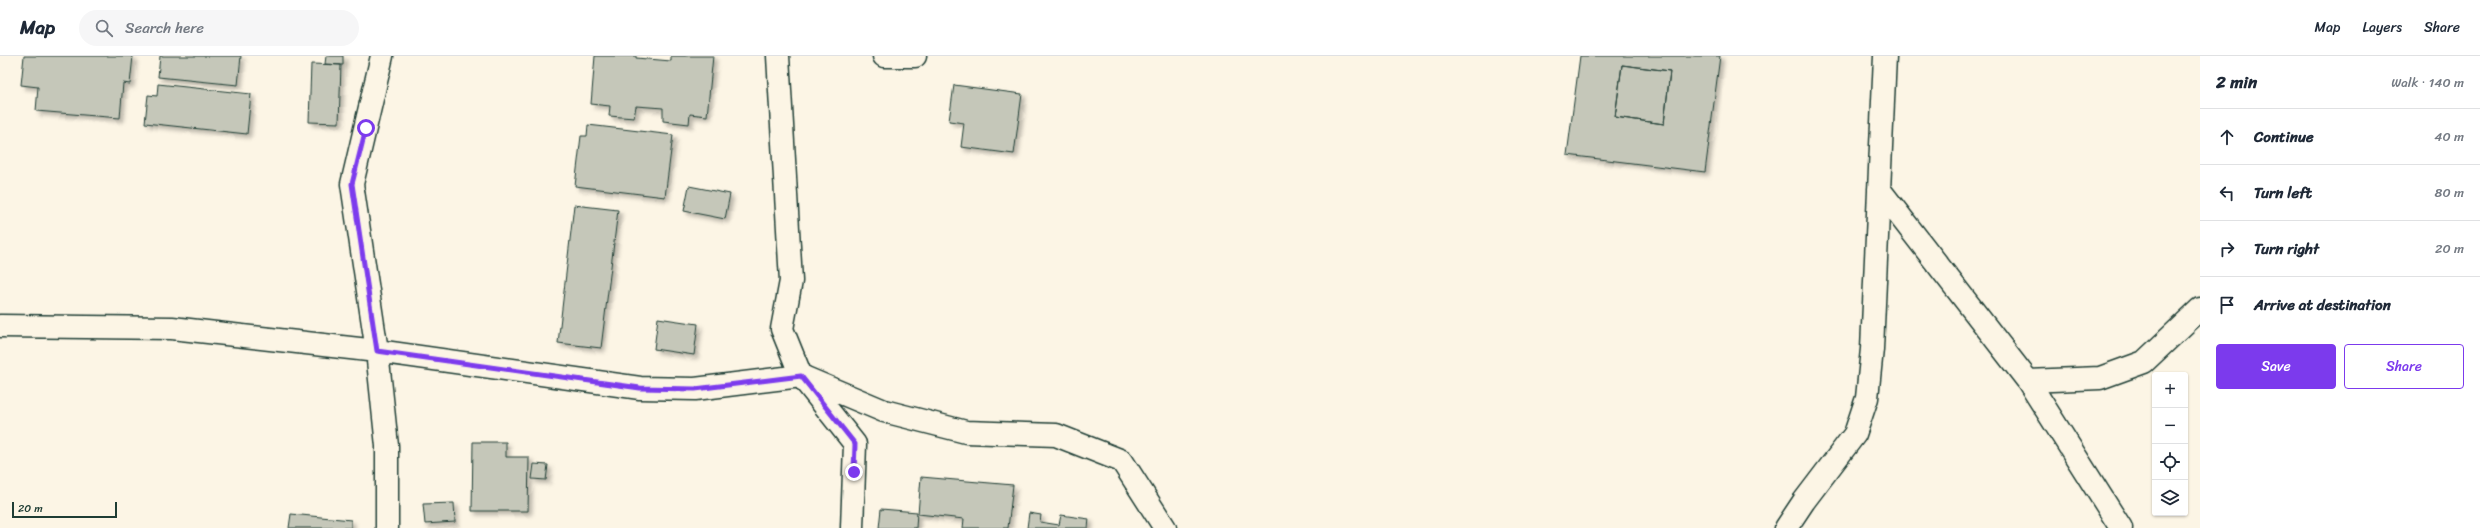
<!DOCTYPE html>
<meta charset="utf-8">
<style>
:root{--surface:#fff;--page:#f6f6f7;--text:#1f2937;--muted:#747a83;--line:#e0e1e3;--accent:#7c3aed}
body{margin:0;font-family:Sriracha,sans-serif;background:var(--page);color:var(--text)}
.controls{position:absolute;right:12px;bottom:12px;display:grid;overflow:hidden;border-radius:4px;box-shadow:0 1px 3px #0004}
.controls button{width:36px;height:36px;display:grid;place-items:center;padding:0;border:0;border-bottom:1px solid var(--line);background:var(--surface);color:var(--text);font:20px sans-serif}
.scale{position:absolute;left:12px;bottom:10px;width:105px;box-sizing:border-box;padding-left:4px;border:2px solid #1f3d34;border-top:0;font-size:11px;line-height:14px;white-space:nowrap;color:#1f3d34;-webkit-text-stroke:3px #fcf5e5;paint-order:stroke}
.stop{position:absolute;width:12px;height:12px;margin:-9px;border:3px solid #7c3aed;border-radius:50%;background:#fff}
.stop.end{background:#7c3aed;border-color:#fff;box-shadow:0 1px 4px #0008}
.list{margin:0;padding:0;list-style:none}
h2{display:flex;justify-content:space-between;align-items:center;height:52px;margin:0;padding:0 16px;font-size:17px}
h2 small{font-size:13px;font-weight:400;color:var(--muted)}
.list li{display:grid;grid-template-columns:26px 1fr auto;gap:12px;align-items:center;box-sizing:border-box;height:56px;padding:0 16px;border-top:1px solid var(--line)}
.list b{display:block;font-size:15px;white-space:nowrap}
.list em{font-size:13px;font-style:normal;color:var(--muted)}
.actions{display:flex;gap:8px;padding:12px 16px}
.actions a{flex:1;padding:9px 0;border:1px solid var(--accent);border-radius:4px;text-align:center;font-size:14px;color:var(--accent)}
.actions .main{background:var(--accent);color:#fff}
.icon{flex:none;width:22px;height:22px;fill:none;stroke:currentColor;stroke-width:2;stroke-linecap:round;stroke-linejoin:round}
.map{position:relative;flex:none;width:2200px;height:472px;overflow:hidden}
header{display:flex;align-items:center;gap:24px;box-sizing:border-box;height:56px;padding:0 20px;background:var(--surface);border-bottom:1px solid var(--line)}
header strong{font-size:19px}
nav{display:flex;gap:22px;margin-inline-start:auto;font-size:14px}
.search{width:280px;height:36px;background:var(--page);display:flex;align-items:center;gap:10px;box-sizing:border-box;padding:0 14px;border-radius:22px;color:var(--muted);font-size:15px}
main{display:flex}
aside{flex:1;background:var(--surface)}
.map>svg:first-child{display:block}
.building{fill:#c5c7b9;stroke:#1f3d34;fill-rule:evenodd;filter:url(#shadow)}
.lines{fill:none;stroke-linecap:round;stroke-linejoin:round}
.minor-casing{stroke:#1f3d34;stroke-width:25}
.minor{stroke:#fcf5e5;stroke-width:22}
.route{stroke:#7c3aed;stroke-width:5}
</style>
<header>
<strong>Map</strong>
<div class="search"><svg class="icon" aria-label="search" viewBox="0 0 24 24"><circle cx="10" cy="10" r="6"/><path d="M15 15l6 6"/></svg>Search here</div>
<nav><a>Map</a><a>Layers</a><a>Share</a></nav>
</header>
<main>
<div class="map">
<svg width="2200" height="472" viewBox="0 0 2200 472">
<defs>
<filter id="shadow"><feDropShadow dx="3.5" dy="3.5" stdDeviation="2" flood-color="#0004"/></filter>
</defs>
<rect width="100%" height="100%" fill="#fcf5e5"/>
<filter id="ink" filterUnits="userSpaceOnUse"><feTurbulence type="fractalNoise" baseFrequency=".025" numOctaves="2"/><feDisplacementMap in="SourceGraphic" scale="8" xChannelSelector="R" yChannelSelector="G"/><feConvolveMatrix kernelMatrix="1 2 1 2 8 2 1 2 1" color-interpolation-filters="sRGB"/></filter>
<g filter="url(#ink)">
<path class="building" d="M24,0h109l-3,28 -7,-1 -3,35 -84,-7 2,-24 -17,-2z
M160,0h81l-3,29 -80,-8z
M326,0h17v9l-18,-1z
M595,0h41v2l35,3v-5h42l-6,60 -17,-2 -1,10 -26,-3v-13l-27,-2 -2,12 -25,-2 1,-10 -19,-2z
M1580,0h140l-15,116 -138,-17zM1622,9l48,6 -6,53 -49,-7z
M311,8l30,1 -2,58 -30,-1z
M1622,9l48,6 -6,53 -49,-7z
M158,28l93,10 -4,40 -102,-11 3,-28 9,1z
M954,29l68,9 -8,60 -53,-7 3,-24 -15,-2z
M588,69l85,10 -8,62 -90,-11 6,-50h6z
M689,130l41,8 -5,25 -41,-8z
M574,149l44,5 -17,138 -43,-5z
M658,262l40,6 -4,31 -40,-6z
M473,386h33v15h23l-1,54h-56z
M534,408l14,1 -2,15 -14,-1z
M921,421l92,8 -5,43h-45l1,-9 -46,-5z
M454,447l1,19 -30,2 -2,-20z
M881,453l36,3 -1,16h-37z
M1029,457l12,2 -1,7 19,3 2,-10 28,4 -1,9h-61z
M291,458l60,6v8h-62z"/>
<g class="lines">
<defs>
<path id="minor" d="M382,0l-30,128 25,167 10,95v82
M778,0l13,225 -9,48 19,47 54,68 -3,84
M884,0h31
M1879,133l149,192 93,147
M0,270l172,2 205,23 263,37 55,1 106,-13 83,35 82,21 90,3 66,26 43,67
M2028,325l72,-3 44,-16 56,-53
M1786,472l18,-27 51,-67 12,-36 5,-49 13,-293"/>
</defs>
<use href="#minor" class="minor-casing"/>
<use href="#minor" class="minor"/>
</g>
</g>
<g class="lines" filter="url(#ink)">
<path class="route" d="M366,72l-14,56 25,167 263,37 55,1 106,-13 54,68 -1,28"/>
</g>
</svg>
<div class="controls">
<button>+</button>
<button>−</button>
<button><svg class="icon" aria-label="locate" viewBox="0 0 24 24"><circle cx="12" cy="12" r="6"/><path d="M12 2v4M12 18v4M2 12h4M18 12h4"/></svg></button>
<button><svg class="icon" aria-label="layers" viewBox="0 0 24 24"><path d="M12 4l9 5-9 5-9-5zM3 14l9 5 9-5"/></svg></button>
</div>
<div class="scale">20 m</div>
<div class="stop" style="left:366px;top:72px"></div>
<div class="stop end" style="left:854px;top:416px"></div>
</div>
<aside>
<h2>2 min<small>Walk · 140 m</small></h2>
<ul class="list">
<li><svg class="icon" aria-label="ahead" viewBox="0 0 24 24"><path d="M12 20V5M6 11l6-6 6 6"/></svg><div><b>Continue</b></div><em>40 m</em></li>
<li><svg class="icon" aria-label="left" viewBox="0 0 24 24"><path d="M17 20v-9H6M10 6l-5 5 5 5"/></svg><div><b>Turn left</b></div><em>80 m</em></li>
<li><svg class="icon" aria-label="right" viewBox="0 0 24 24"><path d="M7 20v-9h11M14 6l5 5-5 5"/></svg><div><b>Turn right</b></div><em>20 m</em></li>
<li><svg class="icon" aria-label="arrive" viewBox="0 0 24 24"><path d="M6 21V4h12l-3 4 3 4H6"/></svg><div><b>Arrive at destination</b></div></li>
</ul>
<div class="actions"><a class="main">Save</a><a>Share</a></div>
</aside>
</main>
